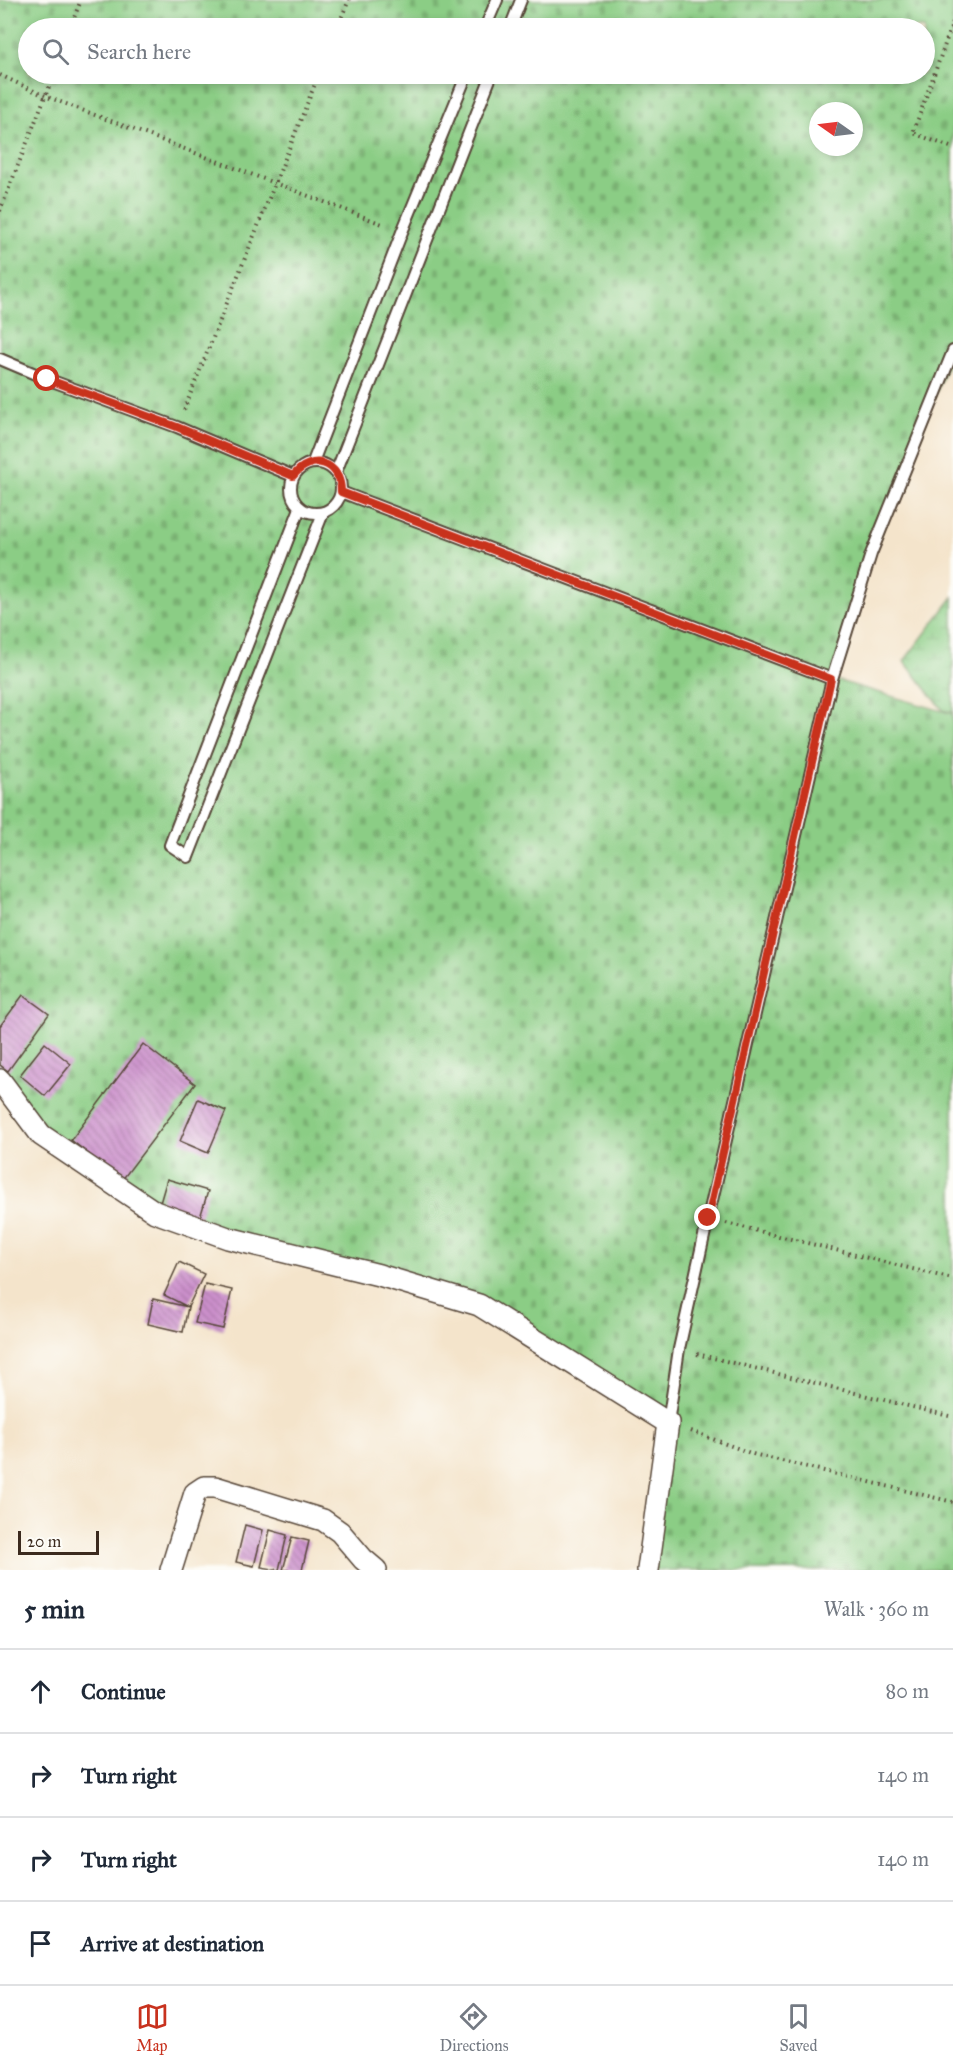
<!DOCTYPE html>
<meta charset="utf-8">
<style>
:root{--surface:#fff;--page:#f2f2f3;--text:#1f2937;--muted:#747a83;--line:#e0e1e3;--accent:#c8321e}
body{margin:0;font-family:"IM FELL Great Primer",serif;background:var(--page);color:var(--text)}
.compass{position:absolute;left:809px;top:102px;width:54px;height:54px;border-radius:50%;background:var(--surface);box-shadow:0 3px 9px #0003;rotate:284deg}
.scale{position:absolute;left:18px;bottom:15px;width:81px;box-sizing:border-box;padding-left:6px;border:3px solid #3b2a1e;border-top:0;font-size:16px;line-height:21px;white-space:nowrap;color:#3b2a1e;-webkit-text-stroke:4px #fdfcf7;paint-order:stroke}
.stop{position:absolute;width:18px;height:18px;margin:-14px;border:4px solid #c8321e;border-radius:50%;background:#fff}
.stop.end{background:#c8321e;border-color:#fff;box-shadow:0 2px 6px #0008}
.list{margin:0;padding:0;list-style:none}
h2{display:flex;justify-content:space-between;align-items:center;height:78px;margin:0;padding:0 24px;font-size:26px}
h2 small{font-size:20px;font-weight:400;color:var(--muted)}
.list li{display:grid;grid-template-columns:39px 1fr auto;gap:18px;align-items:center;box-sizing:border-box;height:84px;padding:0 24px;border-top:2px solid var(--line)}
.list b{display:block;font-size:22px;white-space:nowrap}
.list em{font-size:20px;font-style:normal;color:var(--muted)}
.icon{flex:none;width:33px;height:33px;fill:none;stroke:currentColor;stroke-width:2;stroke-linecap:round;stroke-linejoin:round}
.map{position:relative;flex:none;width:953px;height:1570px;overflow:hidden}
.search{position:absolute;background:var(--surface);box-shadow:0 3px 9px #0003;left:18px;right:18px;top:18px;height:66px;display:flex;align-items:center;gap:15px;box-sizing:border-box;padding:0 21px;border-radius:33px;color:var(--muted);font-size:22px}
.sheet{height:414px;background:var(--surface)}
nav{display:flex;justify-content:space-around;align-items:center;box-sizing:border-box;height:84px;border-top:2px solid var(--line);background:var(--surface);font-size:16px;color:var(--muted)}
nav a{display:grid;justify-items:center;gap:3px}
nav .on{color:var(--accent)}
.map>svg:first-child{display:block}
.wetland{fill:url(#wetland-marsh);stroke:#637c52;stroke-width:1.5}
.cemetery{fill:url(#cemetery-stones);stroke:#637c52;stroke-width:1.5;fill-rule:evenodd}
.building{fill:url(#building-back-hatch)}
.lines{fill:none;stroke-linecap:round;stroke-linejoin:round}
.lane-casing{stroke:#574638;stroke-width:14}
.street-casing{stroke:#574638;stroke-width:24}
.path{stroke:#574638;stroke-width:4;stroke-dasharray:1.5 4.5;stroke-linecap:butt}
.lane{stroke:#fff;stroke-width:10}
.street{stroke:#fff;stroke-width:21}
.route{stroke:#c8321e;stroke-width:8}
</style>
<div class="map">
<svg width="953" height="1570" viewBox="0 0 953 1570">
<defs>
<pattern id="wetland-marsh" width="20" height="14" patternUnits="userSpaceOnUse" patternTransform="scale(1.5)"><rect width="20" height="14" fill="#8bcd85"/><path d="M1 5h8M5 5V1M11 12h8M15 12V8" fill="none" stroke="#79b072"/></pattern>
<pattern id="cemetery-stones" width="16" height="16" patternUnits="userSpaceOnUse" patternTransform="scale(1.5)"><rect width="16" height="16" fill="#8bcd85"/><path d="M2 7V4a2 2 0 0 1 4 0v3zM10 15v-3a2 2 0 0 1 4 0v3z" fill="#79b072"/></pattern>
<pattern id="building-back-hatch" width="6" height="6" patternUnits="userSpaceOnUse" patternTransform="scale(1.5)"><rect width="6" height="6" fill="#cc90cc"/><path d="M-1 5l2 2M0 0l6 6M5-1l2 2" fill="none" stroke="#a776a5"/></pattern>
</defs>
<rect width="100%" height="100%" fill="#fdfcf7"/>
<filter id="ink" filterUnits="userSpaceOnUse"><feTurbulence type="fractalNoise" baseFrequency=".0167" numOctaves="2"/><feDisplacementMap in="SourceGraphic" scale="12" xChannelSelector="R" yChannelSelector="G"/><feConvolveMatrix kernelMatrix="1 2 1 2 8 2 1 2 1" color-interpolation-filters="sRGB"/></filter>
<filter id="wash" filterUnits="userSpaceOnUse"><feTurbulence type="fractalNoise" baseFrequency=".008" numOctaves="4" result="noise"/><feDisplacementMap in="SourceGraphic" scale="24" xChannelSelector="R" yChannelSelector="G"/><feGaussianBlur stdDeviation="1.35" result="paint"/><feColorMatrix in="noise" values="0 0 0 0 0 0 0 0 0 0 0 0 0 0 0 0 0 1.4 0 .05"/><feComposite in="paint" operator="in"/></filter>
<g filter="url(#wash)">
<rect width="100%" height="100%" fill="#f4e4cb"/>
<path class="wetland" d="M953,597v116l-10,-3 -39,-49z"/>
<path class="cemetery" d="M0,0h953v351l-82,203 -39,125 121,35v856h-307l16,-155 -183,-110 -324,-93 -114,-77 -41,-55zM28,28h896v46h-896zM818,111h36v36h-36z"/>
<g id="blocks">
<path class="building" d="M23,995l26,19 -41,57 -8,-6v-39z
M45,1043l26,21 -26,32 -25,-21z
M143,1044l52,40 -73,96 -51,-40z
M198,1099l28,12 -18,42 -28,-12z
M167,1179l41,12 -9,30 -41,-11z
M179,1262l25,12 -16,33 -5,25 -35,-8 5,-25 35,8 -24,-12z
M205,1284l27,6 -9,39 -28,-6z
M245,1525l18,5 -9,36 -18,-4z
M270,1530l17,5 -8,35 -18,-3z
M292,1537l17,4 -7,29h-19z"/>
</g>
</g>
<g filter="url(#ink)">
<use href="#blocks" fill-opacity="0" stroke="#574638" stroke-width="1.5"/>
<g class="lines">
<defs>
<path id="lane" d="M485,28l12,-28
M510,28l11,-28
M0,359l47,20 130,48 116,49
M313,462l89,-230 65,-158
M291 488a25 25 0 1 1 50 0a25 25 0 1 1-50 0Z
M336,472l156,-398
M341,492l491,187
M300,508l-130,337 18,12 135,-344
M668,1423l11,-74 29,-131 124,-539 39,-125 82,-203"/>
<path id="street" d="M0,1080l41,55 114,77 73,26 151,37 100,30 189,118 -20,147
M171,1570l24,-77 9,-6h11l108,33 17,12 23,27 13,11"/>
</defs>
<use href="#lane" class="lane-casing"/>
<use href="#street" class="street-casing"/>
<path class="path" d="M953,22l-40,111 40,15
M70,28l11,-28
M337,28l12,-28
M0,75l45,21 340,129
M0,211l54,-137
M184,410l135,-336
M726,1223l227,56
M697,1354l256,63
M691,1431l62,23 200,48"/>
<use href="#lane" class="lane"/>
<use href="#street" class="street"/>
</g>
</g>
<g class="lines" filter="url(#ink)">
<path class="route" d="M47,379l130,48 116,49c19,-24 48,-14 48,16l490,187 -123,539"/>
</g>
</svg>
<svg class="compass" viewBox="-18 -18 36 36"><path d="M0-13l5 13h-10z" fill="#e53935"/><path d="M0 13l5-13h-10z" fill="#747a83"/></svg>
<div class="scale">20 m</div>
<div class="stop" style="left:47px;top:379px"></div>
<div class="stop end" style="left:708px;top:1218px"></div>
<div class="search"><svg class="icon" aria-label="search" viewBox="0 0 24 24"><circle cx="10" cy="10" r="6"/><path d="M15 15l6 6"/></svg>Search here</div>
</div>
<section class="sheet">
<h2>5 min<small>Walk · 360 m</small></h2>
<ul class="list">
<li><svg class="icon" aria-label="ahead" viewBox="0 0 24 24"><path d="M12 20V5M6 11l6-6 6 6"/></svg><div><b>Continue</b></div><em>80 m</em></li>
<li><svg class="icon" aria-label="right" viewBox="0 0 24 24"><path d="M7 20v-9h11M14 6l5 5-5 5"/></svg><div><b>Turn right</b></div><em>140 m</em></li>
<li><svg class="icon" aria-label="right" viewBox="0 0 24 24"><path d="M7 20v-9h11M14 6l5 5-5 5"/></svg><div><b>Turn right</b></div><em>140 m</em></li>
<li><svg class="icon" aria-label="arrive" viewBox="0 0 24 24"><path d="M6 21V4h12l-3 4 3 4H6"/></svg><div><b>Arrive at destination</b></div></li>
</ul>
</section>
<nav>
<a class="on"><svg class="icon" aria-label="map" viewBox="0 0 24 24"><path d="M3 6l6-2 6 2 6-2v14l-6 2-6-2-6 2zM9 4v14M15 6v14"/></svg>Map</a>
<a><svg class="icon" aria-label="directions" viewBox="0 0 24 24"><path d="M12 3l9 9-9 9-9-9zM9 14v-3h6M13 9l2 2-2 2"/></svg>Directions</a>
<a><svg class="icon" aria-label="saved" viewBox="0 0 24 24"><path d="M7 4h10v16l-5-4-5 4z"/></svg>Saved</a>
</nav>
